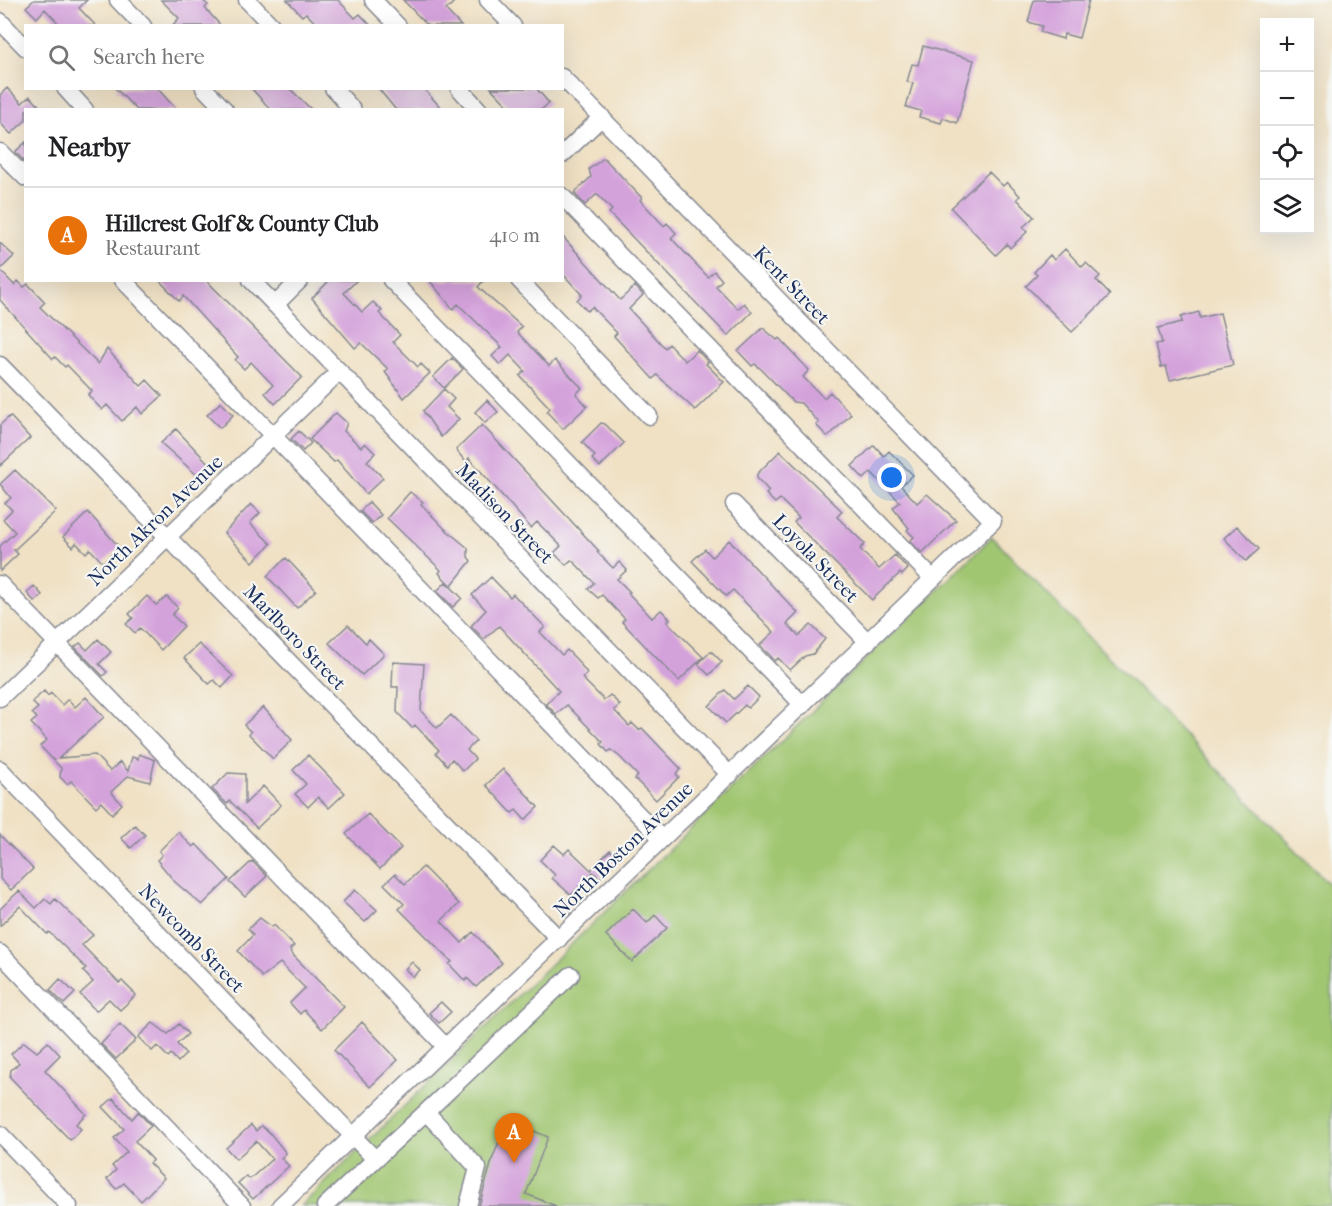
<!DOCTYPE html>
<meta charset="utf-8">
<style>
:root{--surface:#fff;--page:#f6f6f6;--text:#202124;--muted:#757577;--line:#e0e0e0;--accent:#1a73e8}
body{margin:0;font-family:"IM FELL French Canon",serif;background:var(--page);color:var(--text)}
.controls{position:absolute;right:18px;top:18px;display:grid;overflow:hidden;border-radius:0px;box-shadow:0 6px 24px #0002}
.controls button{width:54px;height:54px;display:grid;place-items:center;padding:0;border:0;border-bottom:2px solid var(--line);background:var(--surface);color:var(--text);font:30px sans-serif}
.you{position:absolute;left:892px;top:478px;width:21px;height:21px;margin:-15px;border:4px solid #fff;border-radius:50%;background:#1a73e8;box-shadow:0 0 0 9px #1a73e833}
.badge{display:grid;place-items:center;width:39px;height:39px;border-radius:50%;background:var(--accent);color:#fff;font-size:20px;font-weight:700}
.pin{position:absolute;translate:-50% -50px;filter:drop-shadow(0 2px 3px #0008)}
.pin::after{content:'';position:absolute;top:32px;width:21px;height:18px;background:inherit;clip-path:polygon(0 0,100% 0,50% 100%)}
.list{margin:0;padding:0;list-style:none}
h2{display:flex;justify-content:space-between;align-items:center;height:78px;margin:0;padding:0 24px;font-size:26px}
h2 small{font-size:20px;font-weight:400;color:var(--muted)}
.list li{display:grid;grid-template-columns:39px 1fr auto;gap:18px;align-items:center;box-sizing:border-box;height:96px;padding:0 24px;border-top:2px solid var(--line)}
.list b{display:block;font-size:22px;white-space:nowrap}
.list p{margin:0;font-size:20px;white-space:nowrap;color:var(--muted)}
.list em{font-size:20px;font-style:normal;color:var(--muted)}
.icon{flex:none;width:33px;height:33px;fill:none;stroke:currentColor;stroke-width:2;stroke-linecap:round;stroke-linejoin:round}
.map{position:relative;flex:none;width:1332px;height:1206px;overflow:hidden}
.search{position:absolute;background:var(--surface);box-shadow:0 6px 24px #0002;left:24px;top:24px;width:540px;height:66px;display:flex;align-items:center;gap:15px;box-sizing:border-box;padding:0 21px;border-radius:0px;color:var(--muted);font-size:22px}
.panel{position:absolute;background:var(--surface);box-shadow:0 6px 24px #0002;left:24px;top:108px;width:540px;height:174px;border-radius:0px}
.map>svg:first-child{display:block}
.green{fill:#a0c671;stroke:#5e7a68;stroke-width:1.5}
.building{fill:#d4a2db}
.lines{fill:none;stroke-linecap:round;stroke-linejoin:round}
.minor-casing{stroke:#868891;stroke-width:19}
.minor{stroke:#fff;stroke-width:16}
.labels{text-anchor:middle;stroke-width:4.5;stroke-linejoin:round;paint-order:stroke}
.street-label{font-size:20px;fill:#1b2f5e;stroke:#f6f6f2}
</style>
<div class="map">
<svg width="1332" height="1206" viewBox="0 0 1332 1206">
<rect width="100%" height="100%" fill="#f6f6f2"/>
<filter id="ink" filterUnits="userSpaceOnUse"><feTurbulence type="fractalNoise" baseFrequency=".0167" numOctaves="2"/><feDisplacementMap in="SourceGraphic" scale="12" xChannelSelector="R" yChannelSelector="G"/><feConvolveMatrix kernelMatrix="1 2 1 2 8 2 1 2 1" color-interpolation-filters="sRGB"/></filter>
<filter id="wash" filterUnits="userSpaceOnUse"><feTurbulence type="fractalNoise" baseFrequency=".008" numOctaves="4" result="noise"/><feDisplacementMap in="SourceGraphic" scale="24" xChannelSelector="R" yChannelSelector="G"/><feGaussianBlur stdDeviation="1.35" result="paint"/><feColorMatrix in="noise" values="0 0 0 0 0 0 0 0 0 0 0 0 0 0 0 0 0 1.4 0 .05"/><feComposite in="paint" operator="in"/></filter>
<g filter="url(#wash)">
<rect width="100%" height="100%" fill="#f0e1c4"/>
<path class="green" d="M992,537l340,350v319h-1031z"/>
<g id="blocks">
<path class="building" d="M34,0h53l-8,8 17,18h-35l-16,-17 -8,9 -11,-11z
M161,0h41l6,5 -3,3 16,18h-49l7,-8z
M287,0h51l17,18 5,-4 11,12h-53l-12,-13 -4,3z
M403,0h53l-10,10 15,16h-33z
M1034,0h55l-10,38 -15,-4 -1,5 -23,-7 2,-6 -14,-4z
M923,46l51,14 -17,63 -14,-5 -2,5 -22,-6 2,-6 -15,-4 7,-24 -6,-1 5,-18 6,1z
M7,88l15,15 8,-7 13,14h-17v10l-15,14 -11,-11v-28z
M115,88h42l20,22h-40z
M251,88h38l23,22h-41z
M378,88h45l20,22h-47z
M491,88h45l13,15 -8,7h-29z
M26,142v21l-11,-11z
M604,158l38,40 -2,2 24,26 3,-3 9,10 -5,5 37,39 6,-6 8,9 -6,6 22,23 6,-6 8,9 -24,24 -119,-123 3,-3 -15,-16 -12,11 -11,-12 17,-16 -2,-8z
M989,172l14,14 4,-4 13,14 -3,3 17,18 -11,10 4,5 -17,16 -3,-4 -11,11 -45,-47z
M562,236l58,64 15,-14 8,9 -14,14 36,39 4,-4 16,17 12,-11 11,12 -2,2 18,18 -29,28 -38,-35 -4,4 -39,-43 3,-3 -25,-26 -5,4 -10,-11 5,-5 -20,-22z
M0,243l14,13 -14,14 14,15 4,-4 6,6 4,-3 17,18 -5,5 58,57 9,-15 34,37 6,-6 15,16 -20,18 -5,-7 -15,14 -15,-16 -5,5 -14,-15 4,-4 -25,-26 -2,2 -10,-10 -2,2 -53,-59z
M1065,249l17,18 4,-4 14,13 -4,4 14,15 -38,37 -46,-46 11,-11 -3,-3 16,-17 4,5z
M159,280h47l96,97 -27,27 -10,-11 8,-8 -22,-23 -7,7 -9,-9 3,-3 -55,-61 -4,5z
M330,280h27l-13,13 18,19 11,-10 9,9 -3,2 21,22 -7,7 25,25 3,-3 9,9 -26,25 -19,-26 3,-3 -27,-26 -6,5 -43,-50z
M429,280h55l-6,7 44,40 -5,5 32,34 6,-6 27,28 -6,6 11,12 -24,23 -16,-17 3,-4 -30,-32 5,-5 -15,-16 -10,10 -8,-9 10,-9 -44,-43 -5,5z
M1199,312l1,6 20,-5 13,52 -63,15 -4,-14 -5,1 -5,-23 6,-1 -4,-15 24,-6 -1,-5z
M763,328l14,12 2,-2 30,32 -6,7 21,21 6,-6 21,22 -23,23 -12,-12 3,-2 -18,-20 -8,-1 -31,-32 -7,-6 -3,2 -14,-15z
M452,358l11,11 -19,19 -11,-11z
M444,389l10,10 -7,8 12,12 -18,18 -18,-26z
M487,400l11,12 -13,11 -10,-11z
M221,402l12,13 -13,13 -13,-13z
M336,413l11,10 -3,8 17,16 4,-4 10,10 -8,8 16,17 -17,16 -29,-34 -3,2 -24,-23z
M10,416l20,22 -30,28v-41z
M601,423l4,1 19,19 -24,24 -8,-8 3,-3 -13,-14z
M482,425l117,126 -2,1 16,16 6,-6 8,8 -10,9 13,13 -2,1 24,25 9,-8 9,9 -3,3 36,35 -24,24 -57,-59 3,-3 -23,-24 -4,3 -10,-9 6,-6 -19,-20 -4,-3 -5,5 -12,-12 7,-7 -24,-24 -6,6 -62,-70 -3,4 -10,-12z
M176,429l34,36 -12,11 -37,-33z
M299,431l12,12 -8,8 -12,-12z
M874,445l10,11 5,-5 24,24 -12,11 16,17 10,-9 29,26 -34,33 -12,-12 4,-4 -7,-7 2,-2 -16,-20 7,-6 -29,-30 -7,7 -12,-13z
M780,451l62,60 -5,6 28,27 -5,5 19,20 16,-14 13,14 -6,6 -2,-2 -28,27 -78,-78 5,-4 -19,-19 -5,4 -9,-9 3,-3 -12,-13v-4z
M15,470l41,41 -42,39 4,4 -18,17v-25l15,-14 -12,-13 9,-9 -7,-7 6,-5 -11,-14z
M410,492l13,10 -2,2 23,24 24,20v9l3,4 -20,25 -12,-13 2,-3 -54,-52z
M369,502l12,13 -9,8 -12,-12z
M251,504l9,9 -10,10 21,21 -18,18 -29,-29z
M88,512l31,35 -16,16 -13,-14 -4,4 -10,-10 -3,4 -10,-10z
M1237,526l22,23 -13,12 -22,-23z
M729,540l69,73 -11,11 12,12 12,-11 14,14 -12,15 -8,2 -15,14 -12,-12 -3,3 -15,-16 14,-13 -41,-42 -7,6 -34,-35 13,-12 7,8z
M286,558l30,32 -19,18 -30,-32z
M491,577l19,20 3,-3 32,33 -5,5 22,23 5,-5 10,10 10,13 -5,5 22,22 6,-5 10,10 -6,5 15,16 3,-3 7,7 3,-2 39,41 -5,5 3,3 -23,23 -21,-21 3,-3 -18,-19 -9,-7 -3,2 -7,-8 2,-2 -36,-37 -11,9 -10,-10 13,-13 -60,-65 -15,13 -13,-13 15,-16 -14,-15z
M446,582l16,16 -9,9 -16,-16z
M34,586l8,9 -7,7 -8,-9z
M147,596l9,9 11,-8 11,11 -6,7 12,11 -23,24 -21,-22 -5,5 -9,-9 7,-6 -4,-4z
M348,625l18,18 3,-4 15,15 -22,21 -33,-32z
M98,639l13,13 -12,12 8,8 -4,4 -28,-29 5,-4 7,7z
M199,644l34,32 -11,12 -8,-8 -5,4 -25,-26z
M711,651l11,11 -13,13 -11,-11z
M393,662l31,2 -3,47 16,17 14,-13 25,26 -9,9 8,9 -12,12 -11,-12 -5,6 -11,-12 3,-3 -24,-25 -3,3 -15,-16 1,-25h-6z
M748,686l11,11 -11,11 -3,-3 -19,18 -17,-17 16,-16 9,9z
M44,691l4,5 3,-3 11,12 6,-6 7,8 11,-10 18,20 -45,41 36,-3 15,16 10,-9 8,9 4,-14 6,2 1,-5 16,6 -5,22 -22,-6 -17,16 11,12 -10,10 -11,-12 -5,5 -25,-26 -4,3 -7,-7 1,-9 -21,-22 7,-6 -16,-17 6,-5 -5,-5 6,-5 -6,-6z
M263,707l29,33 -19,19 -24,-25 2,-2 -7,-7z
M308,755l37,38 -16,15 -11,-11 -10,10 -13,-13 11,-10 -13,-14z
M503,769l35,38 -13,13 -9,-10 -4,3 -26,-28z
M228,773l17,1v30l18,-18 18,19 -24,23 -27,-27 -3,3 -15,-15z
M368,814l33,34 -21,21 -34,-35z
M135,825l10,10 -14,13 -10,-10z
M178,832l15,15 3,-3 33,35 -27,26 -27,-23 -18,-22 5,-5 -3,-4z
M0,835l33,34 -22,21 -11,-11z
M554,845l10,9 5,-5 22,21 19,-20 9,8 -19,20 -7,-6 -22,23 -19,-17 3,-3 -15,-15z
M252,861l15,15 -22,21 -15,-15z
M423,867l36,37 -18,17 21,22 11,-11 29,31 -26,24 -9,-9 -2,3 -16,-17 3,-2 -53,-53 5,-5 -20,-20 11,-10 10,10z
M355,890l22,20 -12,12 -22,-20z
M19,891l17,17 9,-9 6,5 4,-5 38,36 -11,10 37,38 3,-2 14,14 -16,15 -11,-11 -13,12 -16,-17 13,-12 -10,-11 3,-3 -37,-36 -2,2 -27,-28 -20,20v-17z
M633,909l14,14 8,-8 12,13 -35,34 -26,-27z
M260,918l12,9 2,-2 20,21 -4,3 1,4 53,54 -22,22 -18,-19 -4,4 -10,-11 15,-15 -25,-25 -18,14 -24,-26 15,-16 -5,-6z
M412,962l8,8 -7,7 -8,-8z
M60,979l15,14 -11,11 -14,-14z
M441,1002l10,10 -12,11 -10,-10z
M362,1022l36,38 -28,27 -36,-37z
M153,1023l15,11 11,-10 9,10 -11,10 9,10 -8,8 -7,-8 -3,3 -11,-11 -5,5 -14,-14z
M120,1024l16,16 -20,19 -15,-15z
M24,1042l13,10 11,-10 12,13 -15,15 41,44 -10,10 5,5 -11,11 -60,-63 1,-7 8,-7 -8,-9z
M113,1098l19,21 6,-7 13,14 -16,15 18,19 -4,3 15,15 -23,23 -17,-18 -8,6 -9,-10 9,-9 -4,-4 15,-14 -13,-14 10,-9 -21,-22z
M508,1120l40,17 -22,57 30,12h-77l14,-49z
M251,1125l5,6 5,-5 9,7 16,20 -5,5 8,8 -36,33 -15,-16 8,-7 4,3 22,-20 -16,-18 -20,18 -10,-11z"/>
</g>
</g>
<g filter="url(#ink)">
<use href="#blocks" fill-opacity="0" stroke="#868891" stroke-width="1.5"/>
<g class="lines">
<defs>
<path id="minor" d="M118,0l25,26
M247,0l25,26
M373,0l25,26
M488,0l25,26
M0,21l26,27
M65,88l20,22
M204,88l21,22
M333,88l20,22
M459,88l20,22
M0,152l26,26
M562,155l40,-38
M562,196l371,383
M123,280l539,559
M251,280l479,495
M391,280l412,425
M519,280l130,136
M275,305l25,-25
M0,365l559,574
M734,504l134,138
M0,584l446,463
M0,698l339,-326
M0,769l375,390
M0,953l242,253
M426,1112l145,-137
M0,1134l69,72
M280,1206l713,-685 -431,-444
M325,1206l101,-94 52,56 -10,38"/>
</defs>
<use href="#minor" class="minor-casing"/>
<use href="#minor" class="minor"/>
</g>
</g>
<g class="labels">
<g class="street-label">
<text transform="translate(792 285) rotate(46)" y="7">Kent Street</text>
<text transform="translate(505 513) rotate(46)" y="7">Madison Street</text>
<text transform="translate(155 520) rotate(-44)" y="7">North Akron Avenue</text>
<text transform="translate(816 558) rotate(46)" y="7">Loyola Street</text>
<text transform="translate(295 637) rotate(46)" y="7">Marlboro Street</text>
<text transform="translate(623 849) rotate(-44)" y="7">North Boston Avenue</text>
<text transform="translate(192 938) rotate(46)" y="7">Newcomb Street</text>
</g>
</g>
</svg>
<div class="controls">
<button>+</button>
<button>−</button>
<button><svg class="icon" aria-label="locate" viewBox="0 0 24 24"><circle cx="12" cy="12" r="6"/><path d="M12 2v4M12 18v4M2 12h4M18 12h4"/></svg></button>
<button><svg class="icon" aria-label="layers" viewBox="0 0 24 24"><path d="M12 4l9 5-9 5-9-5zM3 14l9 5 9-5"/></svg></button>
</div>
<div class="you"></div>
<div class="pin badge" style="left:514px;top:1163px;background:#e8710a">A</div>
<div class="search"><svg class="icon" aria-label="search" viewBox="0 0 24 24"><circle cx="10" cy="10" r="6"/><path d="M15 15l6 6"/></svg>Search here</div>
<section class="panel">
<h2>Nearby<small></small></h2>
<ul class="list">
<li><span class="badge" style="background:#e8710a">A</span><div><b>Hillcrest Golf &amp; County Club</b><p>Restaurant</p></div><em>410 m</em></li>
</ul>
</section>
</div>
